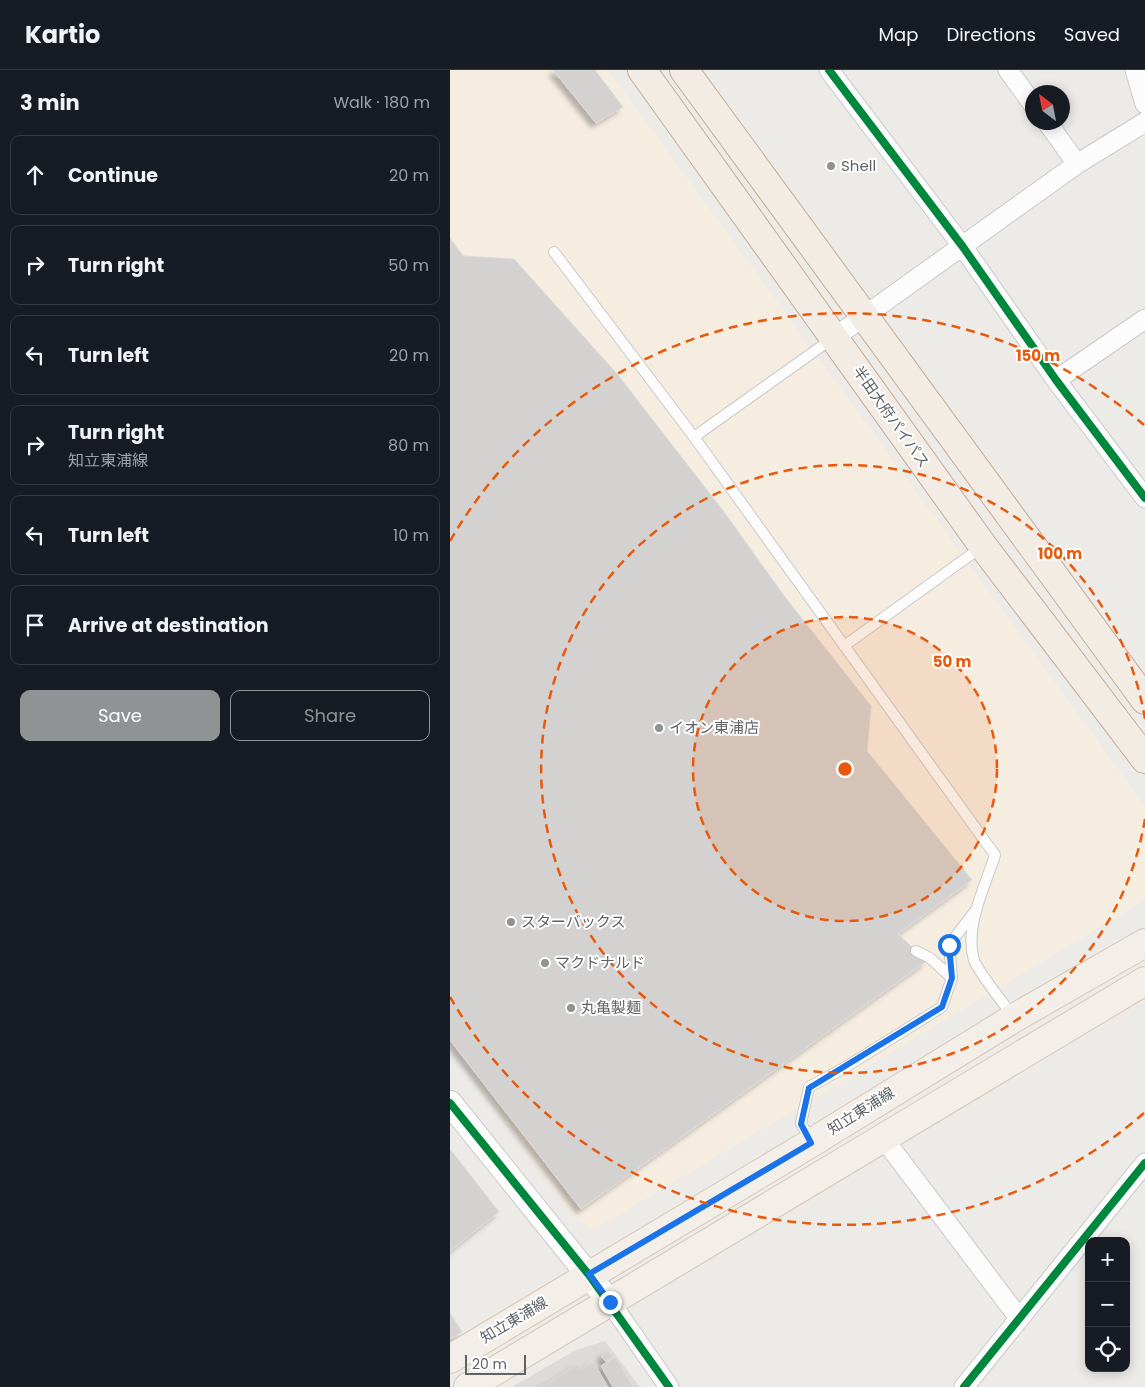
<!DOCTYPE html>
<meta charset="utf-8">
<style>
:root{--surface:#171b24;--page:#242831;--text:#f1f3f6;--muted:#9ea1a6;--line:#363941;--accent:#8f9394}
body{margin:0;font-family:Poppins,"Noto Sans JP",sans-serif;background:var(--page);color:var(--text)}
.controls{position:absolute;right:15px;bottom:15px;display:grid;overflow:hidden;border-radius:10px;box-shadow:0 2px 12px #0003}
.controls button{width:45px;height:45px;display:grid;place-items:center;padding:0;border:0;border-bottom:1px solid var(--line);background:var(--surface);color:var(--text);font:25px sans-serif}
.compass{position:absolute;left:575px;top:15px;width:45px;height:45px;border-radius:50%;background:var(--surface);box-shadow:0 2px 12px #0003;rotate:328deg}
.scale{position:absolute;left:15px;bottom:12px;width:61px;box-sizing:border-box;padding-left:5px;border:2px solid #5d6366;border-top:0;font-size:14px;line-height:18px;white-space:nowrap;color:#5d6366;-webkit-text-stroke:4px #fff;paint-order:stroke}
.stop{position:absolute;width:15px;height:15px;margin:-11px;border:4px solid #1a73e8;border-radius:50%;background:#fff}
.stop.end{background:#1a73e8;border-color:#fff;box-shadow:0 1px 5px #0008}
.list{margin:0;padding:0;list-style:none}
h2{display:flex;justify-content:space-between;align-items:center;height:65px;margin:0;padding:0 20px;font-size:21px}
h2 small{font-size:16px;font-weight:400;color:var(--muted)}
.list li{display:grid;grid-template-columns:32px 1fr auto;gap:15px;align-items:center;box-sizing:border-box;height:80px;margin:0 10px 10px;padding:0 10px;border:1px solid var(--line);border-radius:10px}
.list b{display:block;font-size:19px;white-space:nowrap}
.list p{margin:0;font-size:16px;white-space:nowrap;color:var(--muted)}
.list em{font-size:16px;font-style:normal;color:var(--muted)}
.actions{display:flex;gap:10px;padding:15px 20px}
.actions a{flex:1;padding:11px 0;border:1px solid var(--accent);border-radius:10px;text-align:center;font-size:18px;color:var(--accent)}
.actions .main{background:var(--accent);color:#fff}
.icon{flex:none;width:28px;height:28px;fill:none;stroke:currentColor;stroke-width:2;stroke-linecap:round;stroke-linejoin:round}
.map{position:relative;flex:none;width:695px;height:1317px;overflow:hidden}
header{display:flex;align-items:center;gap:30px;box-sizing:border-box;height:70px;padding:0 25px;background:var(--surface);border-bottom:1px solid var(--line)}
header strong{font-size:24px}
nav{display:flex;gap:28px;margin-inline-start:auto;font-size:18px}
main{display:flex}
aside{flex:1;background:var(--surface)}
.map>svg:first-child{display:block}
.commercial{fill:#f6ede1}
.industrial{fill:#dddad8}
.building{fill:#d4d2d1;stroke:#dcdad7;filter:url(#shadow)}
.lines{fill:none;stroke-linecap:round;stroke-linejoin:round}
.service-casing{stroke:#c9c9c8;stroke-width:12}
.minor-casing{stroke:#c9c9c8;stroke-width:21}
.tertiary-casing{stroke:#c9c9c8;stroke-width:26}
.primary-casing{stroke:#d5c5b6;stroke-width:30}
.trunk-casing{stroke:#c5ab94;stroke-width:30}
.service{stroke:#fcfcfc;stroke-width:10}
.minor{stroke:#fcfcfc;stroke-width:19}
.tertiary{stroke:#fcfcfc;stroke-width:24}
.primary{stroke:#f3eee8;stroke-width:28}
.trunk{stroke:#f2ece5;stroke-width:28}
.cycleway-casing{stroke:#fff;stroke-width:11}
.cycleway{stroke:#00873e;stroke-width:8}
.route{stroke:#1a73e8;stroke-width:6}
.ring{fill:none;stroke:#e8590c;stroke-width:2.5;stroke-dasharray:9 6}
.poi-dot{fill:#8f9394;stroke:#fff;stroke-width:2}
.labels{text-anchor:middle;stroke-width:4;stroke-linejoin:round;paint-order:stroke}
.poi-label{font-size:15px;fill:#5d6366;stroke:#fff;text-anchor:start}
.street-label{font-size:15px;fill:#5d6366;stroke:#fff}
.centre{fill:#e8590c;stroke:#fff;stroke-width:2.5}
.ring-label{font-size:15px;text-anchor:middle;font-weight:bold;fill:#e8590c;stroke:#fff;stroke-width:4;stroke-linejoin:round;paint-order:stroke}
</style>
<header>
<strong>Kartio</strong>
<nav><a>Map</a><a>Directions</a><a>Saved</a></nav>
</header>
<main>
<aside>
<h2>3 min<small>Walk · 180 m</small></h2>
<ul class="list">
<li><svg class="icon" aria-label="ahead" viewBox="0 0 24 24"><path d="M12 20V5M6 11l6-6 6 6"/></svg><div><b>Continue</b></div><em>20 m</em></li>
<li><svg class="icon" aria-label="right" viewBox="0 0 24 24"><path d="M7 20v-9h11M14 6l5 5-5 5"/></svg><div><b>Turn right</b></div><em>50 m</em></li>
<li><svg class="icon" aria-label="left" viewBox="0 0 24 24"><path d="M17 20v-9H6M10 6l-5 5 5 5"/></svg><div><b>Turn left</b></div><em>20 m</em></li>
<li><svg class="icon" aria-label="right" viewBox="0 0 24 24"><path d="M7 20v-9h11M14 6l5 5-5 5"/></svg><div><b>Turn right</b><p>知立東浦線</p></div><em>80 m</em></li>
<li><svg class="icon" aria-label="left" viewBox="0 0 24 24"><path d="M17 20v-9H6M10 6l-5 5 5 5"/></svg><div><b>Turn left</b></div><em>10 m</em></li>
<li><svg class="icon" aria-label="arrive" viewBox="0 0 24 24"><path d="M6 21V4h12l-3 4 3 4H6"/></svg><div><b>Arrive at destination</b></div></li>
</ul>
<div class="actions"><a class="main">Save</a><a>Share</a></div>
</aside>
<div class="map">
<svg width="695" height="1317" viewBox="0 0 695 1317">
<defs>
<filter id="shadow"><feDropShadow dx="-4.5" dy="4.5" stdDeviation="2.5" flood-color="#0004"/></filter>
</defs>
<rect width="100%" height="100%" fill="#edebe8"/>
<path class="commercial" d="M0,0h158l537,736v94l-550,329 -21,-10 -124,-176z"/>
<path class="industrial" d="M155,1271l35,46h-128l64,-37z"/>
<path class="building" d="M103,0h42l28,37 -27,16z
M0,168l13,18 51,3 104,116 106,137 61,85 86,109 -4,45 105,129 -74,54 29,27 -346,248 -131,-169z
M0,1079l49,63 -49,39z
M0,1243l12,19 -12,7z
M159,1281l4,7 -7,4 -5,-6z
M165,1287l18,30h-20l-12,-21z
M143,1292l15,25h-67l37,-23 3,5z"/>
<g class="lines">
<defs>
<path id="service" d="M104,182l140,185 301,418c-10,32 -31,72 -21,105 4,12 32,46 40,58
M244,367l139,-99
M394,576l139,-100
M466,881l14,7 22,20
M361,1072l-10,-19 8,-36 35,-19 98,-61 10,-29 -3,-33 26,-34"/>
<path id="minor" d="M379,0l134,177 93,133 89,118
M558,0l24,33
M685,0l10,34
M597,52l30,42
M385,267l242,-173 68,-42
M606,310l89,-61
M434,1069l135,179
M160,1232l59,85
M514,1317l181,-224"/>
<path id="tertiary" d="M0,1033l160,199"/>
<path id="primary" d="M0,1289l361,-216 203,-125 131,-75
M18,1317l677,-406"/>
<path id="trunk" d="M192,0l341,476 162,213
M234,0l461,630"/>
</defs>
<use href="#service" class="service-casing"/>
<use href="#minor" class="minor-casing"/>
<use href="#tertiary" class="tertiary-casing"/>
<use href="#primary" class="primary-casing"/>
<use href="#trunk" class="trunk-casing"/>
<use href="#service" class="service"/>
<use href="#minor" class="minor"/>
<use href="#tertiary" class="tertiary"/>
<use href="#primary" class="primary"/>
<use href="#trunk" class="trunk"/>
<defs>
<path id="cycleway" d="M379,0l134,177 93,133 89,118
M0,1033l139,172 80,112
M514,1317l181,-224"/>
</defs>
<use href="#cycleway" class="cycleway-casing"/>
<use href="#cycleway" class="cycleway"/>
</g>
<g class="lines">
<path class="route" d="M160,1232l-21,-28 222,-131 -10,-19 8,-36 133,-81 10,-29 -3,-33"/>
</g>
<circle cx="395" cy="699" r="152" fill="#e8590c" fill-opacity=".12"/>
<g class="ring">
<circle cx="395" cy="699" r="152"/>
<path d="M695 749A304 304 0 1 1 695 649"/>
<path d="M694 1043A456 456 0 0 1 0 927M0 471A456 456 0 0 1 694 355"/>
</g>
<g class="poi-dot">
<circle cx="381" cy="96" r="5"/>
<circle cx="209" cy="658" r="5"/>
<circle cx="61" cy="852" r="5"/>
<circle cx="95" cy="893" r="5"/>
<circle cx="121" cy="938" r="5"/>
</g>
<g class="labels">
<g class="poi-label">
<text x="391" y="101">Shell</text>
<text x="219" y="663">イオン東浦店</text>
<text x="71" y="857">スターバックス</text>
<text x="105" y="898">マクドナルド</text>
<text x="131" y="943">丸亀製麺</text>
</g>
<g class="street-label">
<text transform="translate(441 347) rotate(55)" y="5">半田大府パイパス</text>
<text transform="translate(411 1041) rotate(-32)" y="5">知立東浦線</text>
<text transform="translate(64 1250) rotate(-31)" y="5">知立東浦線</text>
</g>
</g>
<circle cx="395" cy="699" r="8" class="centre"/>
<g class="ring-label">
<text x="588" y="291">150 m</text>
<text x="610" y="489">100 m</text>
<text x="502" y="597">50 m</text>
</g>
</svg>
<div class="controls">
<button>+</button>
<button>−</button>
<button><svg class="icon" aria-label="locate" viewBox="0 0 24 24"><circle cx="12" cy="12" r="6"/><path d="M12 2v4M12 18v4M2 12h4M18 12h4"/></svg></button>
</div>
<svg class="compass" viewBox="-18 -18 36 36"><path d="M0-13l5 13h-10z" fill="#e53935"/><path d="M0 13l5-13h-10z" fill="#9ea1a6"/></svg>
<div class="scale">20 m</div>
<div class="stop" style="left:499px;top:875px"></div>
<div class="stop end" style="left:160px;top:1232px"></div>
</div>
</main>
